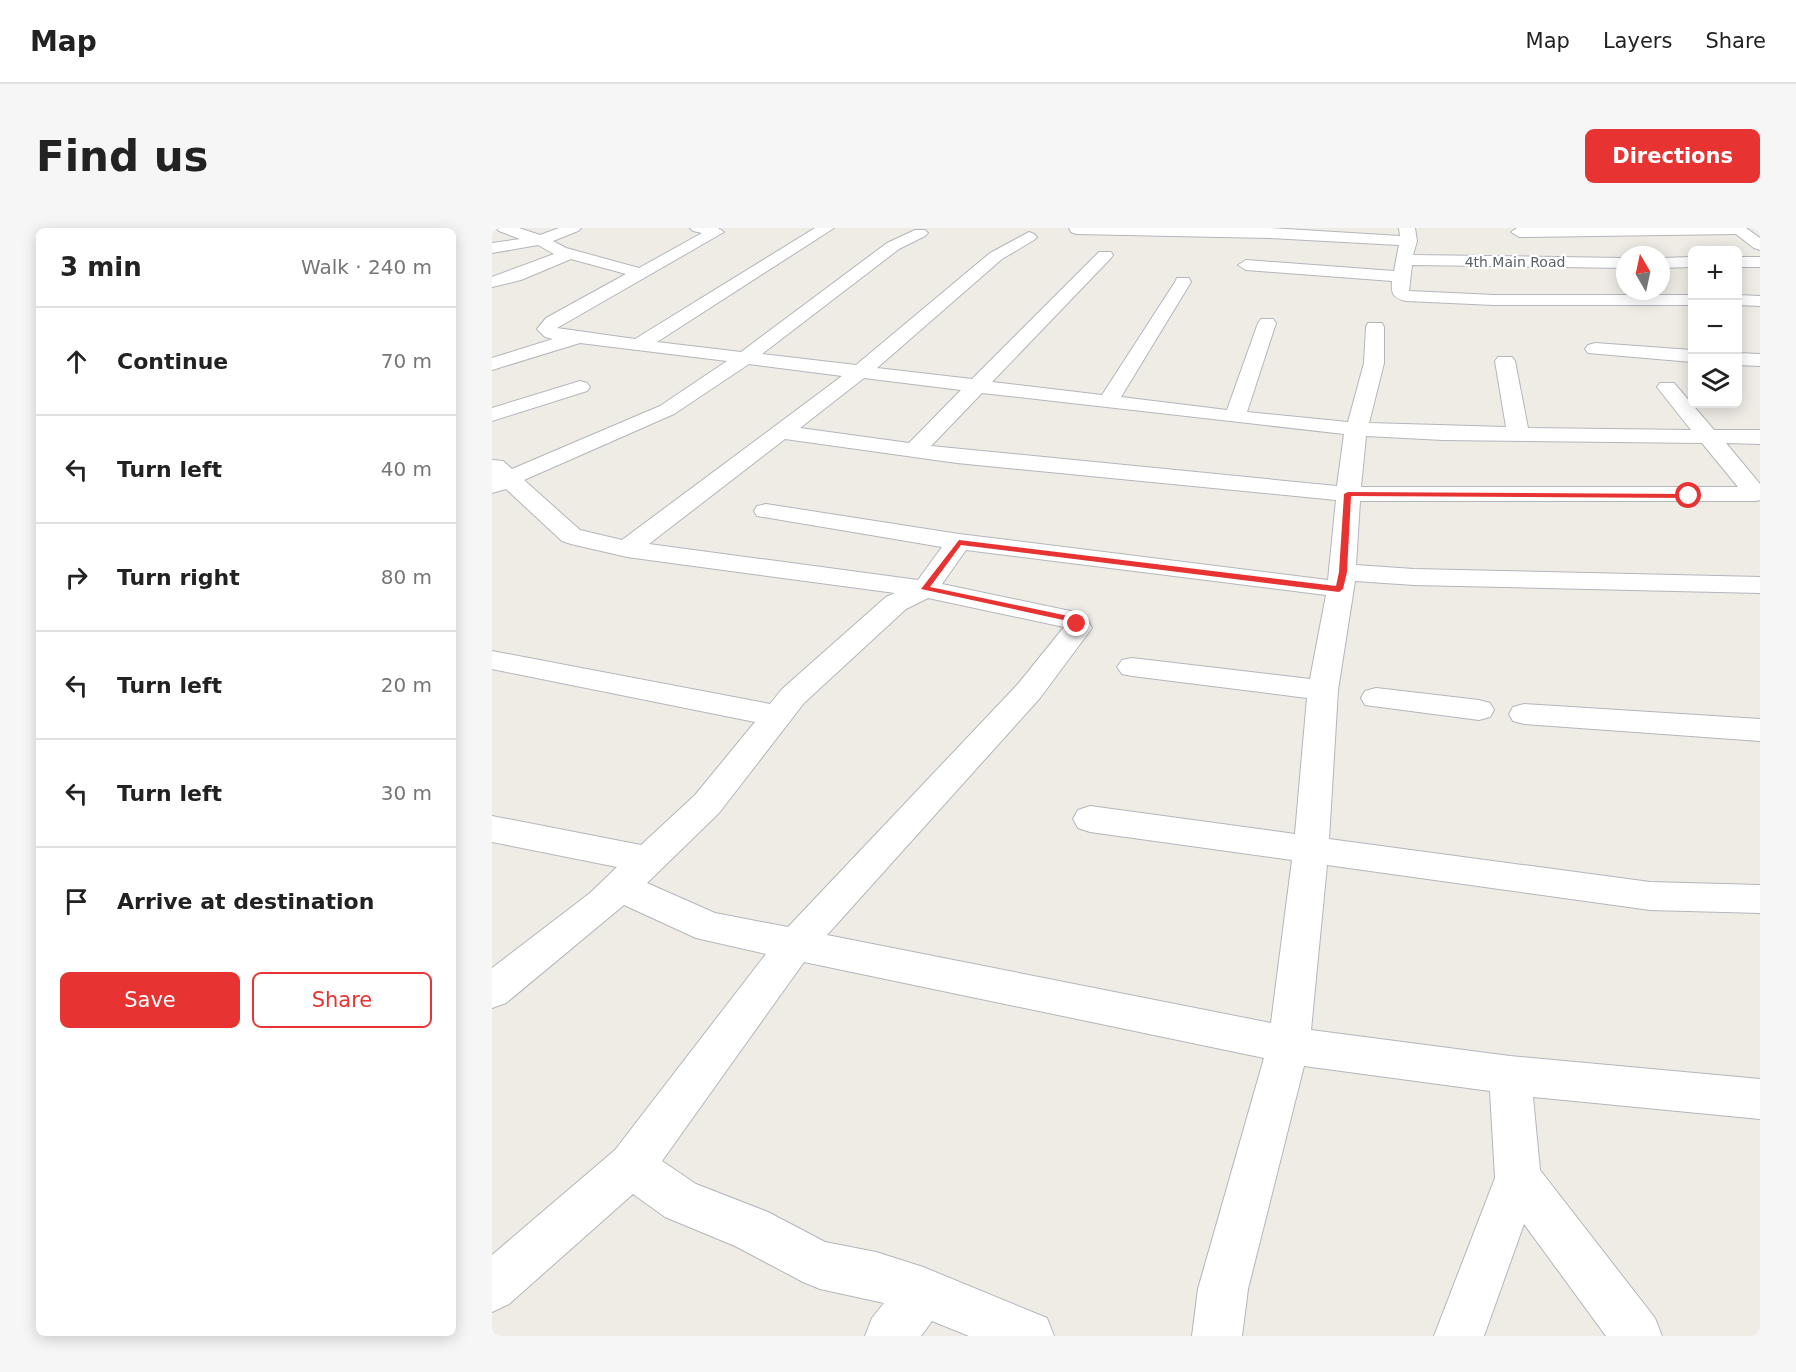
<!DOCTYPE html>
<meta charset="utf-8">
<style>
:root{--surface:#fff;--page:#f6f6f6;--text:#222;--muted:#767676;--line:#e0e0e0;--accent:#e83333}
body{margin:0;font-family:"DejaVu Sans",sans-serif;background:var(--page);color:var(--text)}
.controls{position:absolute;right:18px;top:18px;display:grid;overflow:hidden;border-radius:9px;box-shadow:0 3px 15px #0003}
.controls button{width:54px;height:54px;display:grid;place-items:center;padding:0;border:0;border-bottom:2px solid var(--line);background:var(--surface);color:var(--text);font:30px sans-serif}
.compass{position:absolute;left:1124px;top:18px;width:54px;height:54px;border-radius:50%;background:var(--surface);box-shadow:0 3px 15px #0003;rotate:351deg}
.stop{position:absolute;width:18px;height:18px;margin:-14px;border:4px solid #e83333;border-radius:50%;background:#fff}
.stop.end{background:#e83333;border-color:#fff;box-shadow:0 2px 6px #0008}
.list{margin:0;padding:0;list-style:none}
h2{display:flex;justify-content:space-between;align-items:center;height:78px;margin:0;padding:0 24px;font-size:26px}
h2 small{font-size:20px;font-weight:400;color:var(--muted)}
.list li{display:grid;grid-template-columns:39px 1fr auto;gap:18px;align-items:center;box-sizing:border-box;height:108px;padding:0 24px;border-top:2px solid var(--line)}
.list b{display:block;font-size:22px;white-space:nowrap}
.list em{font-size:20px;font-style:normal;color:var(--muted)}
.actions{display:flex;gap:12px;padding:18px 24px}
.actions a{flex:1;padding:14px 0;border:2px solid var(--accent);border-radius:9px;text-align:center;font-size:21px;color:var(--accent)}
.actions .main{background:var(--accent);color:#fff}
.icon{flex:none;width:33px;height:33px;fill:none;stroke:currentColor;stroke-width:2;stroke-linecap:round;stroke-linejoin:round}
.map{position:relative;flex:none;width:1268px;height:1108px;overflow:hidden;border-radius:9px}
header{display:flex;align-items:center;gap:36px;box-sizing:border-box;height:84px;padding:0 30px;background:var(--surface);border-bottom:2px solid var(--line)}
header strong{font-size:28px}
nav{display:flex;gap:33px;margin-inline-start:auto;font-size:21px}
.intro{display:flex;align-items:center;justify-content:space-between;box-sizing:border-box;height:144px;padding:0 36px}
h1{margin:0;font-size:42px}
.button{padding:15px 27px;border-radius:9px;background:var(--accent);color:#fff;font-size:21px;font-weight:700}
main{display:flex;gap:36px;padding:0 36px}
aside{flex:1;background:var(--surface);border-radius:9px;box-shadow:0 3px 15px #0003}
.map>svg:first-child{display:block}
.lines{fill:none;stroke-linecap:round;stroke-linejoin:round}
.street-casing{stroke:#b3b6ba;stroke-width:2}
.secondary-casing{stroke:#b2b6ba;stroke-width:2}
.street{fill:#fff;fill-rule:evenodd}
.secondary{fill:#fff;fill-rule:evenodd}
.route{fill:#e83333}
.labels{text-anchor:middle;stroke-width:4.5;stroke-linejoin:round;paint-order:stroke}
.far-street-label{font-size:14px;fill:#5d6266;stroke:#fff}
</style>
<header>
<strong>Map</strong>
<nav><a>Map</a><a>Layers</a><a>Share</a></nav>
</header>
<div class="intro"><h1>Find us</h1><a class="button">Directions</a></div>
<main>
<aside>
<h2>3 min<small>Walk · 240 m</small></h2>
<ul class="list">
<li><svg class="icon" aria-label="ahead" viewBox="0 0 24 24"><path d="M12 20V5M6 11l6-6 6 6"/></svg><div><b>Continue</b></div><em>70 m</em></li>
<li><svg class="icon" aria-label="left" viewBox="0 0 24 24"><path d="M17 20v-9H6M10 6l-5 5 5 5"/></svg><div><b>Turn left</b></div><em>40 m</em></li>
<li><svg class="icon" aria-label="right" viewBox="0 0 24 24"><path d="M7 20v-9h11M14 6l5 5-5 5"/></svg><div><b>Turn right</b></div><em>80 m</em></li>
<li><svg class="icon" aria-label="left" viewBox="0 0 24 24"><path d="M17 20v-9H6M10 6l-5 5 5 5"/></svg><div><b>Turn left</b></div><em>20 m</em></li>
<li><svg class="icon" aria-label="left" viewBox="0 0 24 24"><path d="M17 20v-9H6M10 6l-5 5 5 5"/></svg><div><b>Turn left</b></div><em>30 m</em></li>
<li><svg class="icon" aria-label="arrive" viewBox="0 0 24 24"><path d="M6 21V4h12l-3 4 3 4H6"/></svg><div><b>Arrive at destination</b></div></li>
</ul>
<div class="actions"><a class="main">Save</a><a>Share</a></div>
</aside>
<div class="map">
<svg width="1268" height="1108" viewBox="0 0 1268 1108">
<rect width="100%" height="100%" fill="#efece6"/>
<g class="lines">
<defs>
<path id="street" d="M4,0h23l21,7 19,-7h22l-3,3 -25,10 13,7 73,20 63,-35 -9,-2 -3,-3h28l6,4 -167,96 78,11 180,-111h19l-177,114 84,10 146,-109 28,-13h10l3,3 -3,3 -26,13 -137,105 94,11 134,-112 39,-21 5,2 3,3 -3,3 -32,19 -125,109 95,11 127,-127h12l2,3 -2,3 -119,124 110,13 73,-113 2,-4h12l2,4 -70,115 106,13 31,-87 3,-4h12l3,4 -29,89 101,10 16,-59 2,-36 2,-4h14l2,4v36l-15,60 137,4 -11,-66 3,-4h14l3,4 13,67 163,2 -34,-43 3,-4h14l40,47h46v14l-34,-1 34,41v16l-4,1h-396l-4,64 58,4 346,8v16l-346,-8 -59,-4 -17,109 -9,149 321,43 110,3v28l-110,-3 -323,-45 -16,165 199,26 250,23v40l-227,-22 7,73 115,148 7,18h-56l-82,-112 -40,112h-50l61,-158 -5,-87 -186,-25 -56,223 -6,47h-50l6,-47 66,-231 -460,-96 -142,199 34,23 72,28 57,30 51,10 47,15 124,51 7,18h-85l-37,-15 -11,15h-56l7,-18 12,-15 -64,-14 -17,-7 -68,-36 -70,-29 -32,-23 -124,110 -17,8v-57l123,-105 151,-196 -70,-16 -72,-33 -118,98 -14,5v-40l98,-75 27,-26 -125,-25v-26l149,29 54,-50 60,-73 -263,-53v-18l278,53 12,-15 104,-92 9,-4 -268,-36 -56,-13 -9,-3 -56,-52 -14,4v-33l11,1 9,8 148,-63 67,-45 -147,-18 -88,27v-12l61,-19 -8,-2 -8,-8 9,-11 80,-44 -55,-15 -50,21 -29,7v-10l62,-23 -16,-9 -46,8v-10l28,-4 -21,-8zM257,136l93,12 -220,164 -42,-10 -56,-50 150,-66zM372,150l97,12 -52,53 -109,-15zM490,165l362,41 -7,52 -406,-40zM874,208l77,4 259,3 36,44h-377zM293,211l172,24 379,37 -8,80 -369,-46 -193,-30 -9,2 -3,5 3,5 185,31 -24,33 -269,-36zM474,322l360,45 -16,84 -178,-21 -10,2 -5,7 5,7 10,2 175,22 -12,136 -205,-28 -12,4 -5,9 5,9 12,4 202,28 -21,163 -444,-88 213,-237 52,-70 -7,-13 -5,-2 -138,-29zM436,370l136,29 -46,57 -230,243 -73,-14 -68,-30 72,-70 85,-110 102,-94z
M577,0h200l131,8 -1,-8h16l2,13 -4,14 212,3v10l-213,-3 -3,26 85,4h198v10h-198l-88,-4c-13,-3 -15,-7 -14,-20l-146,-11 -8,-5 8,-5 148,11 5,-26 -130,-7 -193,-4 -5,-2z
M1025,0h228l1,1 -8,5 -219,3 -8,-5z
M1200,29v10l-31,1v-10z
M1246,29h22v10h-22z
M1246,67l22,1v10l-22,-1z
M1103,115l97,7v12l-104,-9 -3,-4 3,-4z
M1246,125l22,1v12l-22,-1z
M88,153l7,2 3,4 -3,4 -95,30v-13z
M884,460l103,12 11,3 4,7 -4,7 -11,3 -114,-15 -4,-7 4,-7z
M1032,476l236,15v22l-236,-17 -11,-3 -4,-7 4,-7z"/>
<path id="secondary" d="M1236,0h18l14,10v12l-6,-2z"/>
</defs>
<use href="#street" class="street-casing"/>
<use href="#secondary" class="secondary-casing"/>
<use href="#street" class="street"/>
<use href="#secondary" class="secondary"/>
</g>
<path class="route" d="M856,264l341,2 4,2 -4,2 -338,-2 -4,76 -4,17 -4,3 -378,-47 -31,42 143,30 8,7 -4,2 -9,-5 -147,-32 38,-49 377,46 3,-14 5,-78z"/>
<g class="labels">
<g class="far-street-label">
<text x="1023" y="39">4th Main Road</text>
</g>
</g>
</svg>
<div class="controls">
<button>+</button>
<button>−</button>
<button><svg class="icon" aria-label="layers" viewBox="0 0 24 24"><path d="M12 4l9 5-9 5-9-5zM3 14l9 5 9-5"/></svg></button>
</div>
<svg class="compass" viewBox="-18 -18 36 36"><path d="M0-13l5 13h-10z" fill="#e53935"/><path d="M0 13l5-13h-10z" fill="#767676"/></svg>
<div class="stop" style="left:1197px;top:268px"></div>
<div class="stop end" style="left:585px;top:396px"></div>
</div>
</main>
